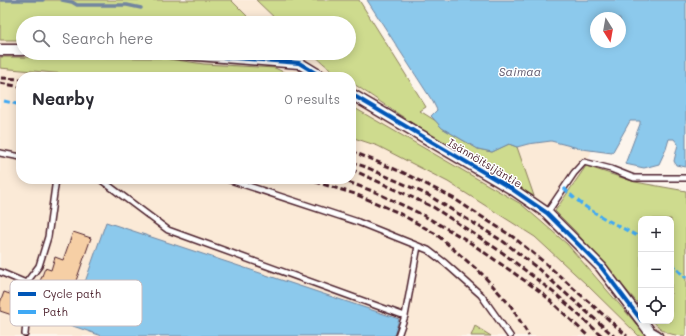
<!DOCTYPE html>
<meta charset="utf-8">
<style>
:root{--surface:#fff;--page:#f7f7f7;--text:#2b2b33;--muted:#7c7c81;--line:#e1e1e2}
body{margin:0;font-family:Mali,sans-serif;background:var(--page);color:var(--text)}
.controls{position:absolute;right:12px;bottom:12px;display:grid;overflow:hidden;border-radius:8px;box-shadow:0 2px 10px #0003}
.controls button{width:36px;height:36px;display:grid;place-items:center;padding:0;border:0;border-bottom:1px solid var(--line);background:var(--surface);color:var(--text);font:20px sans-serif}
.compass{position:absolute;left:590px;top:12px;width:36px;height:36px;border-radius:50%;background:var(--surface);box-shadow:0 2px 10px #0003;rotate:169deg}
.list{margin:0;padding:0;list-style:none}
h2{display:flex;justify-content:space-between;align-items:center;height:52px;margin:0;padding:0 16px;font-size:17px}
h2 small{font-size:13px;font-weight:400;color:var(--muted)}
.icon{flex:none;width:22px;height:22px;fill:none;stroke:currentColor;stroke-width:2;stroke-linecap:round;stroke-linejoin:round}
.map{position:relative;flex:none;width:686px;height:336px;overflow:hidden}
.search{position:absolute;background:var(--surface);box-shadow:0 2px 10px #0003;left:16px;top:16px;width:340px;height:44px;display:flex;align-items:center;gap:10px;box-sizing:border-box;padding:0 14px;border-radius:22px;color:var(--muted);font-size:15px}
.panel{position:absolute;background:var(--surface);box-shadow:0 2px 10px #0003;left:16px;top:72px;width:340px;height:112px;border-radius:16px}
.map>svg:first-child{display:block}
.built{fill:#fbead7}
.green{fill:#cedb8e;stroke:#8c7d5c}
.water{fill:#8cc9ec;stroke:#72859f;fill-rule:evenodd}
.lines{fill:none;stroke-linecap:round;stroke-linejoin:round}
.stream{stroke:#72859f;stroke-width:3.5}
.building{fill:#f6cfa5;stroke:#4a1f2b}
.service-casing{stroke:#4a1f2b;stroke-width:8}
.minor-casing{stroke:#4a1f2b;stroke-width:13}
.service{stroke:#fff;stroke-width:5}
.minor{stroke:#fff;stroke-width:10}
.rail{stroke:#4a1f2b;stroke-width:3;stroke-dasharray:6 3;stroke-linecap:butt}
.quiet{stroke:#3fa9f5;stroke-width:3;stroke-dasharray:6 3;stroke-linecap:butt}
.cycleway-casing{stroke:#fff;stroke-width:6}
.cycleway{stroke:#0057b8;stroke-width:4}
.labels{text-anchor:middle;stroke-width:3;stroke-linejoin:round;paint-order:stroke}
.street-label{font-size:11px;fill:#4a1f2b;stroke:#fff}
.water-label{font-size:12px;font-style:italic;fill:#615a6f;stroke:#fff}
.key{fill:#fff;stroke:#c9bcbf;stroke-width:1}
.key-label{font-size:11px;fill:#4a1f2b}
</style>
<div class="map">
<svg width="686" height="336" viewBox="0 0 686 336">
<rect width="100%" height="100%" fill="#fdf5ed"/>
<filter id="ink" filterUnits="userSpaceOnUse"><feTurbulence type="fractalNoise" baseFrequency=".025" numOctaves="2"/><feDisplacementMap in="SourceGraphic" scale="8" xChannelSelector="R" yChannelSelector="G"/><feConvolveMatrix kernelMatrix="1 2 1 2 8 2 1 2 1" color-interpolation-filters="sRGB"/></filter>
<g filter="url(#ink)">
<path class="built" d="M231,0h25l24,23h-26z
M0,40h23v13h289l14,13 17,11h-322v102h330v-97l60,41 99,61 23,12 -16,-49 11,-3 23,-3 31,8 10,1 -6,16 -31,45 20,20 66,76v14h12l5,5 16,10h-674z"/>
<path class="green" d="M0,0h231l23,23h-231v17h-23z
M256,0h103l67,107 -6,4 16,10 6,7 36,21 14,3 17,-8 8,3 17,49c-64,-33 -124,-74 -183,-114v-5c-15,0 -28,-14 -39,-24h37v-30h-69z
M0,57l162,1 42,6 71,4 19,9h-196l-98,-9z
M351,106l170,98 46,40 78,90 -2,2h-4l-53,-52 -51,-47 -87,-55 -70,-36 -27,-9z
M586,166l49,16 51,9v145c-14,0 -24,-4 -33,-15h18v-102h-30v88l-66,-76 -20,-20z
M475,326l16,10h-20z"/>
<path class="water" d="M367,0h319v167l-10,-2 -2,-4 4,-17 -4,-5h-5l-3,10 -7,15 -15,4 -19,-4 15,-40v-3h-10l-18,32 -30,-4 -31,-8 -23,3 -11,3 -8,-3 -17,8 -14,-3 -36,-21 -11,-12 6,-6 -4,-8zM596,18h24v24h-24z
M106,222l293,97 -5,17h-292l-32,-11z"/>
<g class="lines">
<path class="stream" d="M1,0h42
M62,0l10,2 5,3h50l14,3"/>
</g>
<path class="building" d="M73,232l18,6 -20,57 -32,-11 6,-16 6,2 4,-13 8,3z
M4,292l17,6 -6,18 -15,-5v-8z"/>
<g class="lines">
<defs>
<path id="service" d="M0,153l21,4
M100,179l68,51 237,86 -7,20
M227,179l131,43 70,28 17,13 36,32 29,41
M547,213l27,-40 10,-11 27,7 23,9h52
M0,272l26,11 3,9 -4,42
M26,283l13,-17 9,-29 8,-58
M405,316l13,-70"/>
<path id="minor" d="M0,50h23
M171,53l128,10 23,14
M351,94l161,95 35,24 54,54 40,53
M642,321l8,11 7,4"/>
</defs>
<use href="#service" class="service-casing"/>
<use href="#minor" class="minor-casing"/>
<use href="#service" class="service"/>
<use href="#minor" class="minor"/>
<path class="rail" d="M1,78l20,1
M0,83l21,4
M351,151l53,22 49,25 60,39 31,25 83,74
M351,162l15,5 62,28 76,47 32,25 78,69
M351,169l82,38 70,46 55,43 44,40
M306,179l49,15 42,18 39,22 46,40 29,32 18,30
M340,179l35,13 44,21 46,26 76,53 47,44"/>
<path class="quiet" d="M4,101l17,4
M564,188c21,23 50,35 77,50
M671,263l15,15"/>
<defs>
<path id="cycleway" d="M171,53l128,10 23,14
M351,94l161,95 35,24 54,54 40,53"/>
</defs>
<use href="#cycleway" class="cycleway-casing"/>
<use href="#cycleway" class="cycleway"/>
</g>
</g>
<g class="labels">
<g class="street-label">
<text transform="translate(485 163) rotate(31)" y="4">Isännöitsijäntie</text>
</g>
<g class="water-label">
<text x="520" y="76">Saimaa</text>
</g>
</g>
<rect x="10" y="280" width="132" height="46" rx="6" class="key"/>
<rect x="18" y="292" width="18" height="4" fill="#0057b8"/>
<rect x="18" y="310" width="18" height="4" fill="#3fa9f5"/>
<g class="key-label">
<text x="43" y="298">Cycle path</text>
<text x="43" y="316">Path</text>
</g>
</svg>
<div class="controls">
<button>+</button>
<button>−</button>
<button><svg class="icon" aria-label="locate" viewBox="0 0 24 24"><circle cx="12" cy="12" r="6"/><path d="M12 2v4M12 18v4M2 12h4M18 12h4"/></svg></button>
</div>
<svg class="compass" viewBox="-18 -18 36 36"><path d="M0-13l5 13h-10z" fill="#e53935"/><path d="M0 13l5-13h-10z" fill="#7c7c81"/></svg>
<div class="search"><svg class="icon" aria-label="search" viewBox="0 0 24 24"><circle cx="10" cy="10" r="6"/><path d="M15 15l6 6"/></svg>Search here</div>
<section class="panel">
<h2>Nearby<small>0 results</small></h2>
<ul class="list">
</ul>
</section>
</div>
